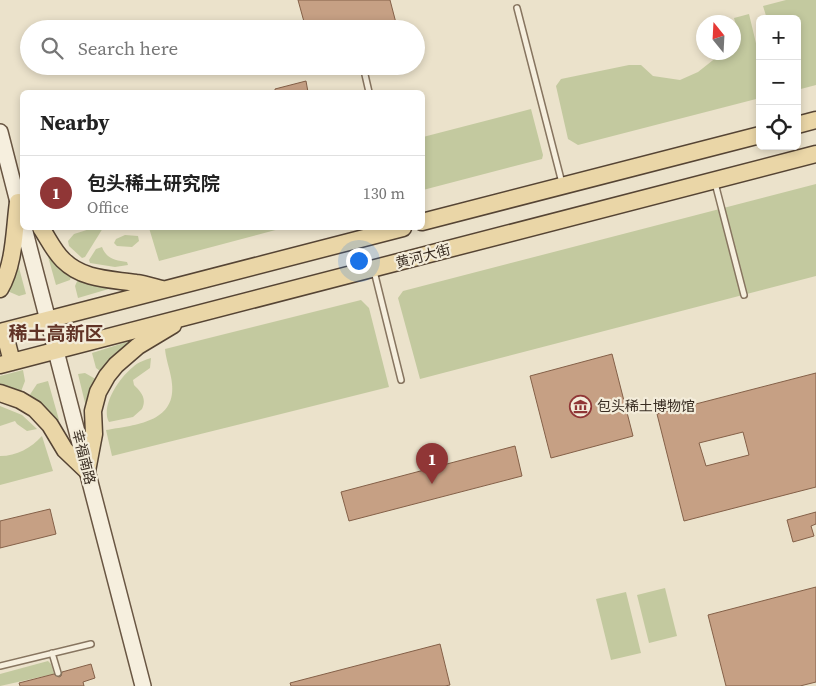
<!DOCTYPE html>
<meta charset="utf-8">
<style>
:root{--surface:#fff;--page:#f2f2f2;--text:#222;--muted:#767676;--line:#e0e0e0;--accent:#903636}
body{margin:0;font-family:"Source Serif 4","Noto Sans SC",serif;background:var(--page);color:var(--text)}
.controls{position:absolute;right:15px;top:15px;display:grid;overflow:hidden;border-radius:8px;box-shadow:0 2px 8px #0003}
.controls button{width:45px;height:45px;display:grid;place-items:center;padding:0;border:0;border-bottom:1px solid var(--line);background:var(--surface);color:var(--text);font:25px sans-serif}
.compass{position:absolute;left:696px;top:15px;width:45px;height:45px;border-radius:50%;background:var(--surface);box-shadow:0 2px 8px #0003;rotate:342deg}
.you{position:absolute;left:358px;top:260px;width:18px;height:18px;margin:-12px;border:4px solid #fff;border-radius:50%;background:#1a73e8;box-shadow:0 0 0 8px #1a73e833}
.badge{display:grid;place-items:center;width:32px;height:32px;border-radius:50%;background:var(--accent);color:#fff;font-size:16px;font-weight:700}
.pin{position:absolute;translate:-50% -41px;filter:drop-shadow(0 1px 2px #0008)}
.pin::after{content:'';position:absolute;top:26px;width:18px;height:15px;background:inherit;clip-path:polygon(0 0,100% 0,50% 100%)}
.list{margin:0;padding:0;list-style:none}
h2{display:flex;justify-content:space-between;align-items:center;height:65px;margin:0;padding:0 20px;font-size:21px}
h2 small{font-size:16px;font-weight:400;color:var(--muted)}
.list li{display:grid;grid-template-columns:32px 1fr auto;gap:15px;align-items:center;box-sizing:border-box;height:75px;padding:0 20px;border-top:1px solid var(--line)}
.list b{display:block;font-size:19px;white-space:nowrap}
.list p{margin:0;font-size:16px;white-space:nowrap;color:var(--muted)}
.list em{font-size:16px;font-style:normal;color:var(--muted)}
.icon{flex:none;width:28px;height:28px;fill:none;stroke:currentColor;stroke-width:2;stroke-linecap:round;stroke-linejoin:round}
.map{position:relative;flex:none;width:816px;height:686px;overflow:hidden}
.search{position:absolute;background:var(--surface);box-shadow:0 2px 8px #0003;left:20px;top:20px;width:405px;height:55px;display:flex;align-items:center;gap:12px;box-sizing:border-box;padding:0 18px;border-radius:28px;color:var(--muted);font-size:19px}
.panel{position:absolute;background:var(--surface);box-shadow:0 2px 8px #0003;left:20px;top:90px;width:405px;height:140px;border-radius:8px}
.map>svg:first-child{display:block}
.green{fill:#c3c99f}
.building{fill:#c6a084;stroke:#846048;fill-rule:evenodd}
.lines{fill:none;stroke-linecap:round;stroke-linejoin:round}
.service-casing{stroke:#877560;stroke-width:8}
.secondary-casing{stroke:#695643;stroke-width:18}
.primary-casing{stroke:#554434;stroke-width:19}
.service{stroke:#f6efde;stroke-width:5}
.secondary{stroke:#f6efde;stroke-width:15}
.primary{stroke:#ead6a7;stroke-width:16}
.labels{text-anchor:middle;stroke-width:4.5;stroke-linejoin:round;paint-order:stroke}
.street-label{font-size:14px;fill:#392d22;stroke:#f3ecda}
.poi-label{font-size:14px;fill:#392d22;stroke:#f3ecda;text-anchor:start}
.district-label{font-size:19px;font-weight:bold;fill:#613326;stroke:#f3ecda}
</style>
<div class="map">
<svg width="816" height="686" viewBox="0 0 816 686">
<rect width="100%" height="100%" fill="#ebe2cb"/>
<path class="green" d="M786,0h30v85l-19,5v-71h-30l-4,-13z
M749,14l11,46v38l-182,47 -10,-6 -12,-53 5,-7 68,-14h12l12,11 27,4 18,-8 24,-19 12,-1v-12l4,-8 -4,-14z
M531,109l12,46 -1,4 -119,31v-53z
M816,184v92l-396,103 -22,-81 5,-7z
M93,228h10l-18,29 -3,1 -13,-12 -1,-5 6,-7z
M149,228h134l-124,33z
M125,235l13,1 1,5 -7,6 -15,-1 -3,-3 2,-4z
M102,247c5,13 14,13 25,15l1,3 -13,2 -25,-4 -1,-3 7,-11z
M47,253l25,20 -2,7 -14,5z
M18,264l8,30 -7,2 -14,-6z
M79,277l33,11 -34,10 -3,-12z
M361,300l8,8 20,79 -277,69 -6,-26c27,-5 70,-7 66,-46 -1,-12 -6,-23 -7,-35z
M130,341l2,1 -29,31 -7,-5 -4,-15z
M151,358l-1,10 -17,12 1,5c7,7 13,13 8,24l-9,8 -24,5c-9,-16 11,-45 24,-55 5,-5 12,-7 18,-9z
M23,370l2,11 -5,13 -20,-7v-11z
M85,373l14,8 -13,26 -8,-33z
M48,381l11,39 -6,3 -26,-24 10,-15z
M0,406l22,9 15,14 -10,2 -10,-7 -2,-3 -15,5z
M42,436l11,35 -53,14v-29c17,0 31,-8 42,-20z
M665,588l12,48 -28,7 -12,-48z
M626,592l15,61 -30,7 -15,-61z
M48,661l3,3 3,10 -54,12v-12z"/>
<path class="building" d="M298,0h92l6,23 -24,6h-66z
M306,81l2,11h-33v-3z
M612,354l21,82 -82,22 -21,-82z
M816,373v114l-132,34 -27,-107zM743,432l6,23 -43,11 -7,-23z
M515,446l7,30 -173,45 -8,-29z
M50,509l6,25 -56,14v-27z
M816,512v12l-5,2 3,10 -21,6 -6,-22z
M816,587v95l-16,4h-74l-18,-71z
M440,644l10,41 -5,1h-154l-1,-3z
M91,664l4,14 -12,4 1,4h-64l-1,-3 35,-9 5,3 2,-1 1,-4z"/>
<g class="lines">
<defs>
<path id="service" d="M517,8l45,175
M363,66l6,26
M715,183l29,112
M374,271l27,109
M52,653l6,20
M0,666l91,-22"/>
<path id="secondary" d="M0,132l21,82
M24,228l119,458"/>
<path id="primary" d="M797,125l19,-5
M422,222l338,-87
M41,228c7,10 12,22 22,32 20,20 47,19 73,23 8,1 18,4 26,6
M0,289c15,-26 14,-58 18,-87
M4,331l8,31
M0,332l403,-104
M0,365l816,-211
M0,393l20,7 15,9 15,16 15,25 22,21
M87,471l7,-37 -1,-23 5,-19 9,-16 9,-11 22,-19 35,-21"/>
</defs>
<use href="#service" class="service-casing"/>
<use href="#secondary" class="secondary-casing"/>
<use href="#primary" class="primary-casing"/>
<use href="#service" class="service"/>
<use href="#secondary" class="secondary"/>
<use href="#primary" class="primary"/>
</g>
<defs>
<symbol id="museum-ring" viewBox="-11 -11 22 22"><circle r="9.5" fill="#f3ecda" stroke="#903636" stroke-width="1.5"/><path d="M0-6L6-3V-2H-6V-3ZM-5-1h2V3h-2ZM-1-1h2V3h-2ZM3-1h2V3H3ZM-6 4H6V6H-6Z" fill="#903636"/></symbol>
</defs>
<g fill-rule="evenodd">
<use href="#museum-ring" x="568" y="394" width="25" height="25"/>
</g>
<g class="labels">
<g class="street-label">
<text transform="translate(423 256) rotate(-15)" y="5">黄河大街</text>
<text transform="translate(84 457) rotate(76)" y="5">幸福南路</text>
</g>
<g class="poi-label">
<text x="597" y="411">包头稀土博物馆</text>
</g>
<g class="district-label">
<text x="56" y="340">稀土高新区</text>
</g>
</g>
</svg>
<div class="controls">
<button>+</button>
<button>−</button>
<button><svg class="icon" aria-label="locate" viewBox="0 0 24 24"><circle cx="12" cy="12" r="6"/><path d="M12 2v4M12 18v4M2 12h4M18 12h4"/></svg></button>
</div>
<svg class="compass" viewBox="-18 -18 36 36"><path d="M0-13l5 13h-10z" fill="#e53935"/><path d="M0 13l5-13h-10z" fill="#767676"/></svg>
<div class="you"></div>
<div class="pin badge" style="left:432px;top:484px">1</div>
<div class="search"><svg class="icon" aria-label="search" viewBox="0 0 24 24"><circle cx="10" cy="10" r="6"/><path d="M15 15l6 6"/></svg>Search here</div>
<section class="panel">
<h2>Nearby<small></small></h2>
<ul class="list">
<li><span class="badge">1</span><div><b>包头稀土研究院</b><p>Office</p></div><em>130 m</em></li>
</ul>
</section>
</div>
